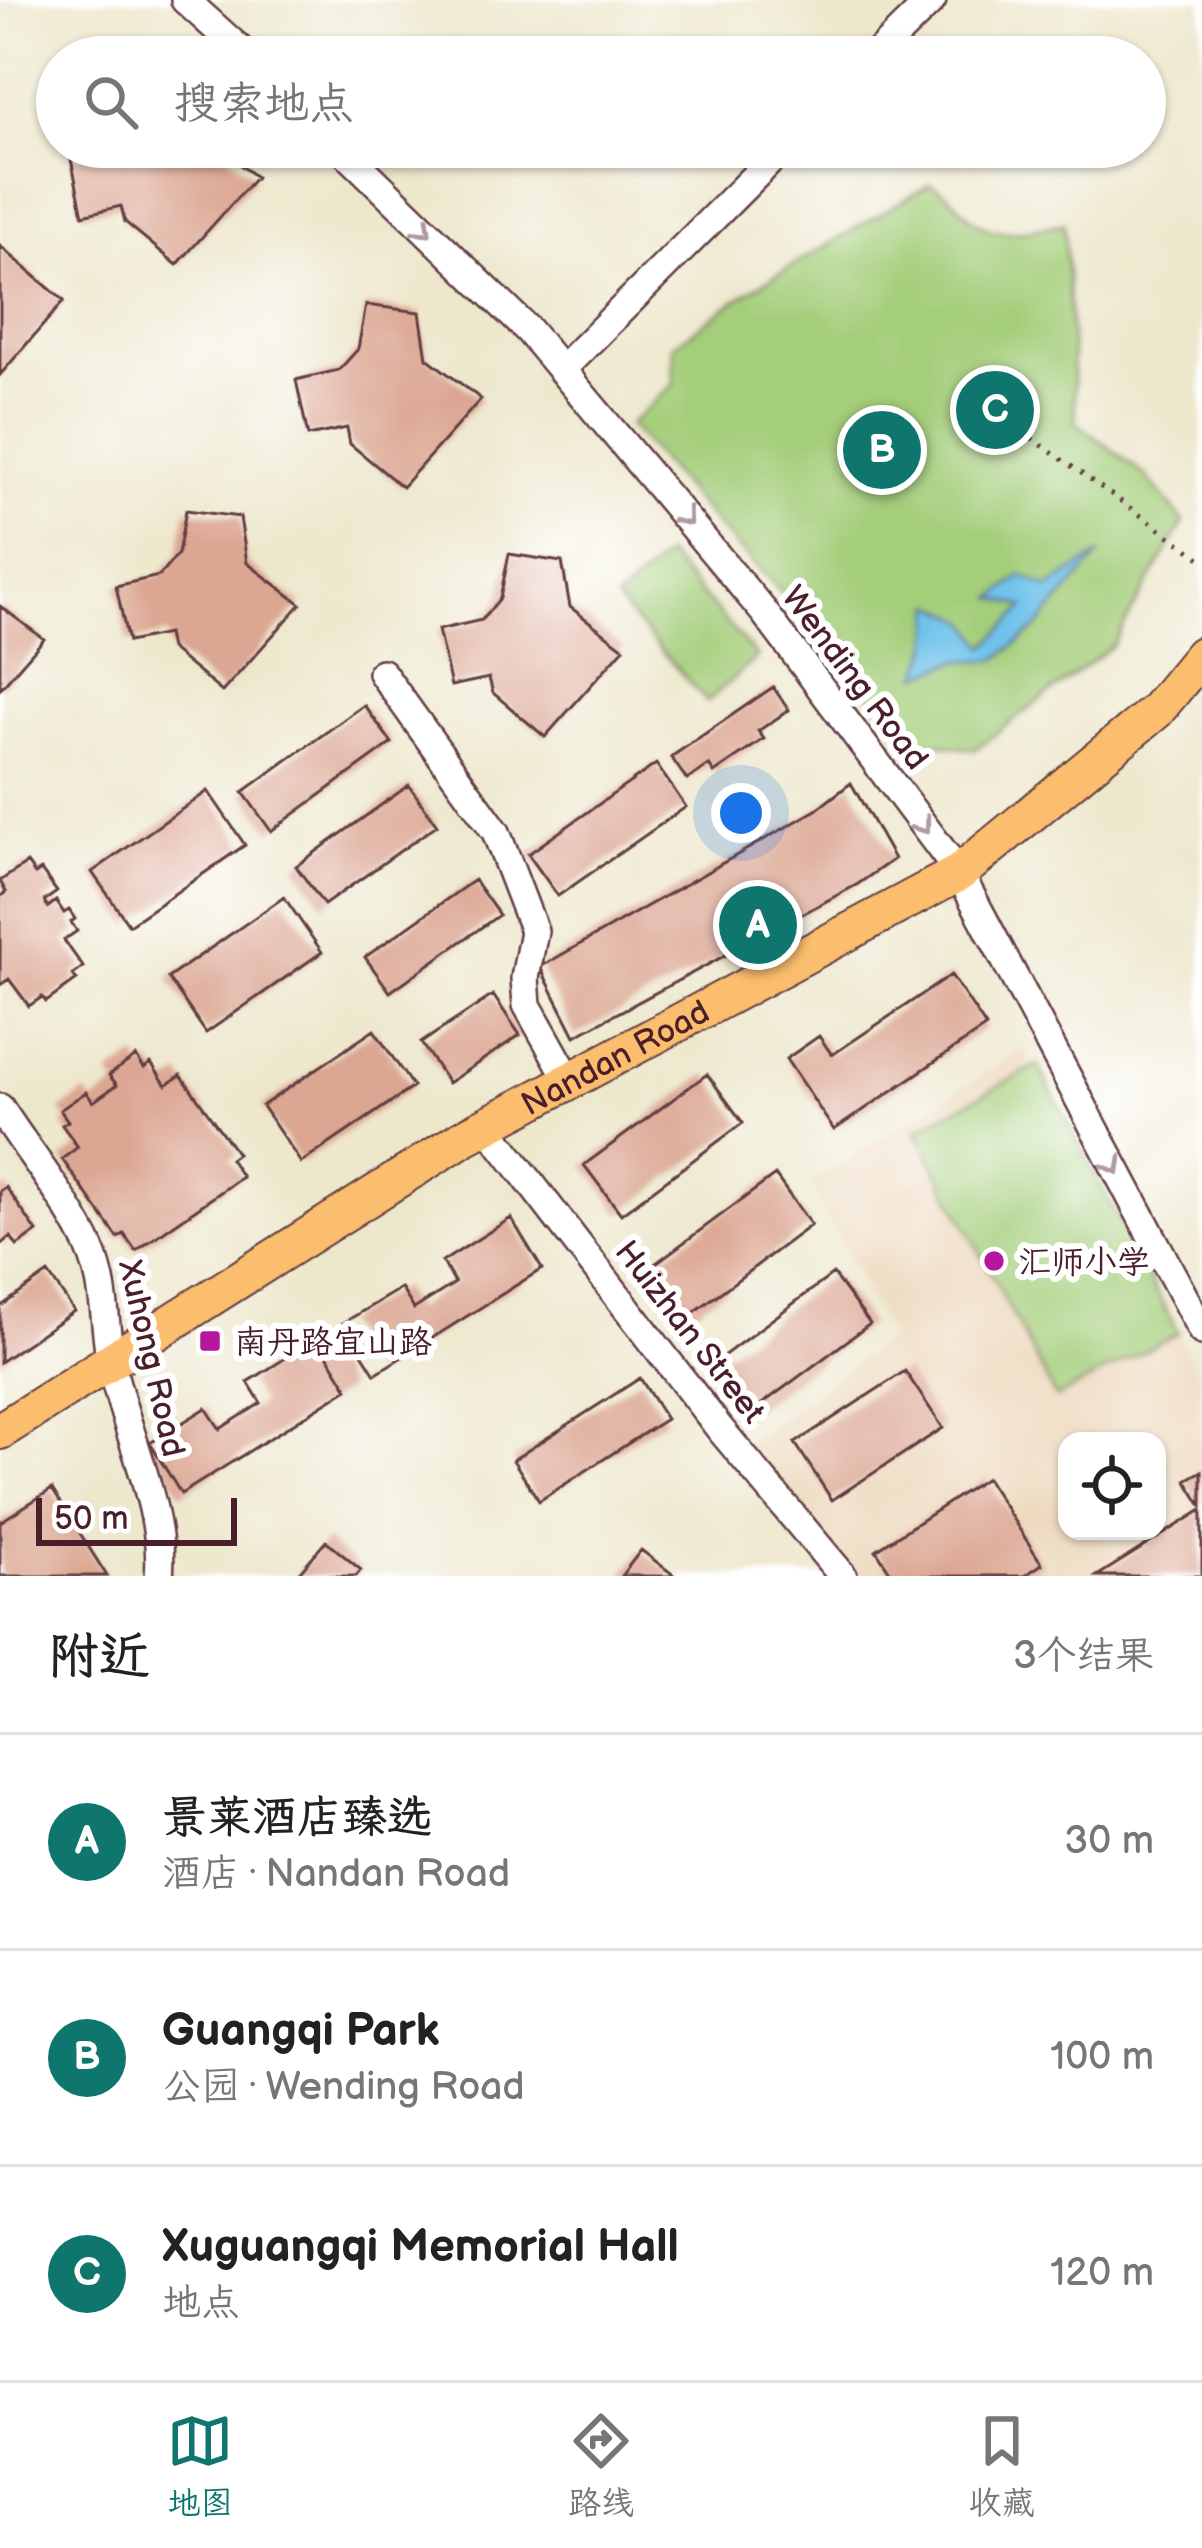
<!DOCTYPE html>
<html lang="zh">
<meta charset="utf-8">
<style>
:root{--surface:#fff;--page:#f6f6f6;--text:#222;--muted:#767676;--line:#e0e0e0;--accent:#0f766e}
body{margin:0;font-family:"Balsamiq Sans","LXGW WenKai TC",sans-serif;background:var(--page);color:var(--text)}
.controls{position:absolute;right:36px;bottom:36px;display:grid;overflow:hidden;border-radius:24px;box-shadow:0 3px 9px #0004}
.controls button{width:108px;height:108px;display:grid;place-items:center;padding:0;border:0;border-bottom:3px solid var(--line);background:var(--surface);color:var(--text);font:60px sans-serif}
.scale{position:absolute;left:36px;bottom:30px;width:201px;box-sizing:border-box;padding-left:12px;border:6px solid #4a1f2b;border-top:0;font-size:33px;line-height:42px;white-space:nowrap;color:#4a1f2b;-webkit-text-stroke:9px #fff;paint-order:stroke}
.you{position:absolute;left:741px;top:813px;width:42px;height:42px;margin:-30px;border:9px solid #fff;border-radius:50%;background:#1a73e8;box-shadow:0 0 0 18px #1a73e833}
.badge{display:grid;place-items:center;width:78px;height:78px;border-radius:50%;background:var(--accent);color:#fff;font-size:39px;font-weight:700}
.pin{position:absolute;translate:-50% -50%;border:6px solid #fff;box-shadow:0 3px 12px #0006}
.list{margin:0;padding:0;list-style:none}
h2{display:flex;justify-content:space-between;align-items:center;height:156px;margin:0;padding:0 48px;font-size:51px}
h2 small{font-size:39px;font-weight:400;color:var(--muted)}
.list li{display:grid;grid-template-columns:78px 1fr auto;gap:36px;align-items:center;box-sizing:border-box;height:216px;padding:0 48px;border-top:3px solid var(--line)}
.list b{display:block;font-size:45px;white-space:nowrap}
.list p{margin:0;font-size:39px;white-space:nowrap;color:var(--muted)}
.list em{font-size:39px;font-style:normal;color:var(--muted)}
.icon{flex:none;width:66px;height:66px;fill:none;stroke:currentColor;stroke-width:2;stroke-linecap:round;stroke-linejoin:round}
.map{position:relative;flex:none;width:1202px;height:1576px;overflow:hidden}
.search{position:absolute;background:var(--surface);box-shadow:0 3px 9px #0004;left:36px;right:36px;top:36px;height:132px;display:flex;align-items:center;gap:30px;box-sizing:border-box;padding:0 42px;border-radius:66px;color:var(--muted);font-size:45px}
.sheet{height:804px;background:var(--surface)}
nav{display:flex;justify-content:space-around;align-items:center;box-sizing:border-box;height:168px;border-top:3px solid var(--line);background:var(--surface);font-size:33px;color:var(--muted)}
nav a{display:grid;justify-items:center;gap:6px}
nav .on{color:var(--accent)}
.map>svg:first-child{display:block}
.built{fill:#ecd7ba;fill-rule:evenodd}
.green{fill:#a4ce7a;stroke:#777652;stroke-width:3}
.water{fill:#6fc2eb;stroke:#5c708b;stroke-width:3}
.building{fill:#dba692}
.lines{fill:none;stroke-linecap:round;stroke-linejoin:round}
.minor-casing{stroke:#623d43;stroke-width:32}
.major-casing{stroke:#623d43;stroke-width:40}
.path{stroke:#623d43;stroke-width:4.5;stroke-dasharray:3 9;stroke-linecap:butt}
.minor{stroke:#fff;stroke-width:27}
.major{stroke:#fbbe6e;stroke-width:36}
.oneway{stroke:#ae9aa0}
.poi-dot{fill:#b5179e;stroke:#fff;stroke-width:4.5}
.labels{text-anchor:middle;stroke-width:12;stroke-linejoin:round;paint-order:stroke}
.street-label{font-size:33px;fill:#4a1f2b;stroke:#fff}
.poi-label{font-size:33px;fill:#4a1f2b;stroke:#fff;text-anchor:start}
</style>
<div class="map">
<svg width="1202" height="1576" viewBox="0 0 1202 1576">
<rect width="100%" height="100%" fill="#fff"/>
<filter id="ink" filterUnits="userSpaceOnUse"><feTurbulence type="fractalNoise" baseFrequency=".00833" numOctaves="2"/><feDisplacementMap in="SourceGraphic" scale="24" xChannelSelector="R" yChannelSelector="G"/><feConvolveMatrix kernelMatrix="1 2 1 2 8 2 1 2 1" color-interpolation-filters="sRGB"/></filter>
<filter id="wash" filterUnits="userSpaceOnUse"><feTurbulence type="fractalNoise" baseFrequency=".004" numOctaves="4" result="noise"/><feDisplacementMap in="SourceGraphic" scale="48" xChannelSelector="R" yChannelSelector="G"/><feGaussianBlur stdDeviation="2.7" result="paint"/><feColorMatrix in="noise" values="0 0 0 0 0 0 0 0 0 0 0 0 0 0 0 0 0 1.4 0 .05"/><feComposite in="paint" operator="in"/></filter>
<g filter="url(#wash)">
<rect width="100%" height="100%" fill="#ede7cc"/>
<path class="built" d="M1024,1049l178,331v196h-351l-114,-126 153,-112 -81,-155zM1067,1441h90v90h-90z"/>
<path class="green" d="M931,184c17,8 25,19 38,32 27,27 63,13 95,7l12,199 70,54 38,46 -72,124 -138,104 -73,-13 -69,-93 -112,-115 -91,-104 45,-41 -1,-39 75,-53z
M666,555l91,102 -50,45 -91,-102z
M1038,1065l140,268 -122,65 -140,-268z"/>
<path class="water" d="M1101,553l-65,76 -40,31 -38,1 -38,14 10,-30 4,-41 33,16 19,27 39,-40 -31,-9 28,-22 27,12z"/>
<g id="blocks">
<path class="building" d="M115,147h102l39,30 -79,88 -52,-43 -4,-16 -38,9 -12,-56z
M0,246l64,55 -64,74z
M366,305l54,7 7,46 54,41 -79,88 -52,-43 -3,-16 -39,8 -12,-56 43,-10 19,-21z
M186,510l54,7 7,46 54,41 -79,88 -52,-43 -3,-15 -39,8 -12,-56 43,-10 19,-22z
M509,554l53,8 8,45 54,41 -79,89 -52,-44 -4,-15 -38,8 -13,-56 44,-10 18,-22z
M0,606l44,33 -44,50z
M773,687l16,23 -31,21 6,8 -50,34 -5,-8 -22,15 -16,-23z
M364,705l28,38 -121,88 -28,-39z
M656,764l30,43 -128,89 -30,-42z
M851,783l43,76 -36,25 -283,152 -35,-69 276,-157z
M409,785l28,40 -113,80 -28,-39z
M208,791l37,54 -116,80 -37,-53z
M27,863l8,11 6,-4 16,22 -13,9 4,6 8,-6 8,12 5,-3 6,9 -4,3 6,9 -13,9 19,27 -10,8 4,5 -31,22 -4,-5 -13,9 -20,-27 -9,6v-88l6,-5 -6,-11z
M474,880l25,35 -109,77 -25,-35z
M284,897l38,55 -116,81 -38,-55z
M951,975l35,52 -152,103 -48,-71 33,-23 13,19z
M493,995l27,40 -72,48 -27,-40z
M374,1030l39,57 -112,76 -39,-57z
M136,1056l8,12 7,-5 15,22 15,-10 56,79 -7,5 12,18 -106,74 -12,-17 -6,4 -56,-79 16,-12 -16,-22 6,-4 -8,-11 26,-18 7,10 24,-17 -8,-10z
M707,1074l36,49 -122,91 -37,-49z
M775,1175l36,50 -122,91 -37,-50z
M6,1187l31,45 -20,14 -6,-9 -11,8v-54z
M511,1218l31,51 -167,105 -32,-51 58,-35 13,21 41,-26 -13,-21z
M48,1273l26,38 -74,51v-55z
M833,1274l37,50 -123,91 -36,-50z
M317,1338l31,51 -167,105 -31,-51 56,-35 14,21 41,-26 -13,-21z
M905,1371l38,57 -111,72 -37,-57z
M640,1378l26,41 -127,82 -26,-41z
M1202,1471v35l-16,-26z
M986,1478l56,86 -18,12h-131l-17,-26z
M52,1489l55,87h-107v-54z
M1202,1510v66h-105z
M326,1541l35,29 -5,6h-60z
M641,1550l34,26h-54z"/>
</g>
</g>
<g filter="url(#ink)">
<use href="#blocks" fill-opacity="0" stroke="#623d43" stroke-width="3"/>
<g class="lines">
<defs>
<path id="minor" d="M185,0l63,57
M874,57l58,-57
M340,147l188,183 236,282 195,261 243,458
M561,370l223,-223
M382,673l114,159 38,99 -9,47 2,27 42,75
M0,1108c28,43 62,85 85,130 22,41 18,82 26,125 13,65 55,149 48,213
M486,1125l234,304 123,147"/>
<g id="major">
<path id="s1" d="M0,1431l463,-293 496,-265 197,-162 46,-56"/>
</g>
</defs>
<use href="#minor" class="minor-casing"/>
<use href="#major" class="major-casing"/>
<path class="path" d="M1012,424l190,135"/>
<use href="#minor" class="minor"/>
<use href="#major" class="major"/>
</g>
<defs><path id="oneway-chevron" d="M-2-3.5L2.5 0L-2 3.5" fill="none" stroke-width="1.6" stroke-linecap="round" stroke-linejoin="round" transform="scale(3)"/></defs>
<g class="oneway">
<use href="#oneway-chevron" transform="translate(424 229) rotate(44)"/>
<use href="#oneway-chevron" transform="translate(685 518) rotate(50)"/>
<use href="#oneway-chevron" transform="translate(923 826) rotate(53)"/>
<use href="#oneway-chevron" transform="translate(1114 1166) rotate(62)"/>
</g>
</g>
<g class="poi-dot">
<circle cx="994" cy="1261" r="12"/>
<rect x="198" y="1329" width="24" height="24" rx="6"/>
</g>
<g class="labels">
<g class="street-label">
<text transform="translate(856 677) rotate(53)" y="12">Wending Road</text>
<text dy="12" stroke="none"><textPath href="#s1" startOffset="720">Nandan Road</textPath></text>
<text transform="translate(691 1331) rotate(52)" y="12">Huizhan Street</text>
<text transform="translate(153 1358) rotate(77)" y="12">Xuhong Road</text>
</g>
<g class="poi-label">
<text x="1018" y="1273">汇师小学</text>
<text x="234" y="1353">南丹路宜山路</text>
</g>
</g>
</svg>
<div class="controls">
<button><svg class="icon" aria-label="locate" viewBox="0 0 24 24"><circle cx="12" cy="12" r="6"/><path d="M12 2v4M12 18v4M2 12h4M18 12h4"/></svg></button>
</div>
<div class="scale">50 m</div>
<div class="you"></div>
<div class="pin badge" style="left:758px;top:925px">A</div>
<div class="pin badge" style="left:882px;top:450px">B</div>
<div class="pin badge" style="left:995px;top:410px">C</div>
<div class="search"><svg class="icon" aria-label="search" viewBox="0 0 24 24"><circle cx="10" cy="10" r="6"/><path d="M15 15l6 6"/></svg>搜索地点</div>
</div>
<section class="sheet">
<h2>附近<small>3个结果</small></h2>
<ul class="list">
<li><span class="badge">A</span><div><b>景莱酒店臻选</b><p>酒店 · Nandan Road</p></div><em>30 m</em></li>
<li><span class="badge">B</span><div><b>Guangqi Park</b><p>公园 · Wending Road</p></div><em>100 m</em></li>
<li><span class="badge">C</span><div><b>Xuguangqi Memorial Hall</b><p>地点</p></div><em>120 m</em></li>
</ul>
</section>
<nav>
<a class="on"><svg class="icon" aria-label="map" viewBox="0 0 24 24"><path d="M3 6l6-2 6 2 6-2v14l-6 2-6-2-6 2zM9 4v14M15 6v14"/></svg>地图</a>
<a><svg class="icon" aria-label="directions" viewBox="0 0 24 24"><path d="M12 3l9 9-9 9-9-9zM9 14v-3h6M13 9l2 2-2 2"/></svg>路线</a>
<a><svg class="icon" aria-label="saved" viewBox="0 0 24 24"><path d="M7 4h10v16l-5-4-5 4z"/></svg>收藏</a>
</nav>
